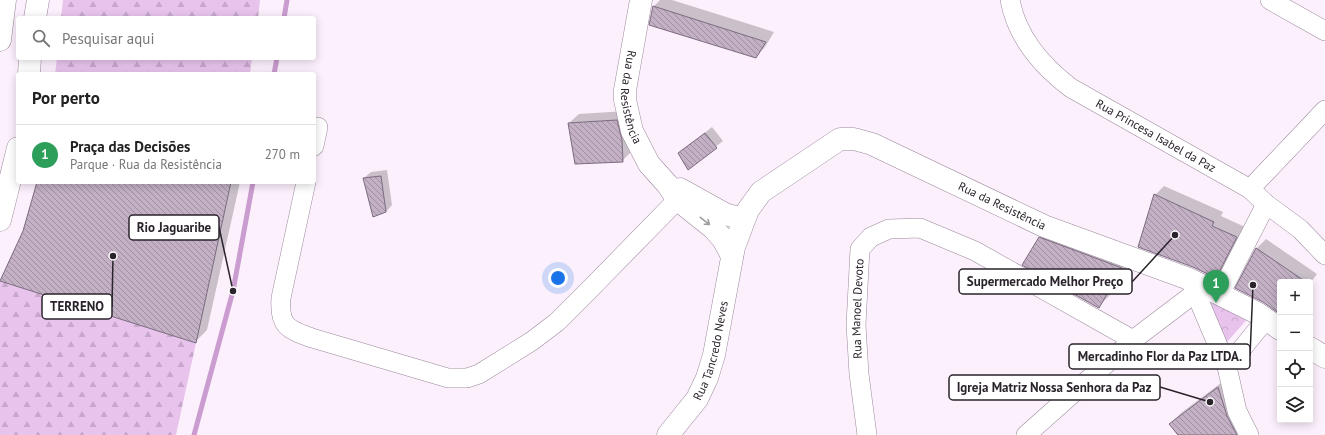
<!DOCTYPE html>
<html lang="pt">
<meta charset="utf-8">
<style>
:root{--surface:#fff;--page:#f2f2f2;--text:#222;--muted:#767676;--line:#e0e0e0;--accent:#2c6c5a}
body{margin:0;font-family:"PT Sans",sans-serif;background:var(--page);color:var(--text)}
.controls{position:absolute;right:12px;bottom:12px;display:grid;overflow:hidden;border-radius:4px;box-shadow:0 2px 10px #0003}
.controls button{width:36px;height:36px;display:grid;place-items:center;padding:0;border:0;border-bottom:1px solid var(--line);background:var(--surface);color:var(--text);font:20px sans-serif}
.you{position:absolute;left:558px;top:278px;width:14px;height:14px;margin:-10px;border:3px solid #fff;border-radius:50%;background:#1a73e8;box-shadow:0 0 0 6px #1a73e833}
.badge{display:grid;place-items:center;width:26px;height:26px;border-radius:50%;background:var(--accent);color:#fff;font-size:13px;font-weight:700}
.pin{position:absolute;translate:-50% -33px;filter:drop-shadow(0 1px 2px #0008)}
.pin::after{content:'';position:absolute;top:21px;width:14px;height:12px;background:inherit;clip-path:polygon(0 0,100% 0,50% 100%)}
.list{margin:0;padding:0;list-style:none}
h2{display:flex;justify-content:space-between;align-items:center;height:52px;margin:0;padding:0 16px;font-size:17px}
h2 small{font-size:13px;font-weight:400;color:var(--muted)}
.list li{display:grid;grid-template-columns:26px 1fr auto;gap:12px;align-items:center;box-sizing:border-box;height:60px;padding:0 16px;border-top:1px solid var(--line)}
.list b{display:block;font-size:15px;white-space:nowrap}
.list p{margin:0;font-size:13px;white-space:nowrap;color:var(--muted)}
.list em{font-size:13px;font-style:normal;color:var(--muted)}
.icon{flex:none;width:22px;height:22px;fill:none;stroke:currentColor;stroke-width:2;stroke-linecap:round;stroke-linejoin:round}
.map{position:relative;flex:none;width:1325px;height:435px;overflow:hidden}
.search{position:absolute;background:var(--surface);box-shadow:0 2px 10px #0003;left:16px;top:16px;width:300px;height:44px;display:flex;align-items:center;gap:10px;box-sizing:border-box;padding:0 14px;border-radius:4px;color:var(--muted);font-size:15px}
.panel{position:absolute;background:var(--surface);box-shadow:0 2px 10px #0003;left:16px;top:72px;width:300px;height:112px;border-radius:4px}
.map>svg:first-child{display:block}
.forest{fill:url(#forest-firs)}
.park{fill:url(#park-crowns)}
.shadow{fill:#0003}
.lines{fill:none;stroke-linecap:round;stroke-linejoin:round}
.stream{stroke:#ca9cd0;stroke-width:5}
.building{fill:url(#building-back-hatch);stroke:#7d6c80}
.minor-casing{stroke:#9a889c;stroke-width:20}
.tertiary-casing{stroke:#9a889c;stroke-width:23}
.primary-casing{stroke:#9a889c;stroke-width:23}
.minor{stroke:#fff;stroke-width:19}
.tertiary{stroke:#fff;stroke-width:22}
.primary{stroke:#fff;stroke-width:22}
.oneway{stroke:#9f9ca0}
.labels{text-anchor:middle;stroke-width:4;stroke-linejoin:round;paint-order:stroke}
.street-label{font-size:12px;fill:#2a232b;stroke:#fff}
.leader{fill:none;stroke:#2a232b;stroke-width:1.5}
.callout-dot{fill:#2a232b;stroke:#fff;stroke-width:1.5}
.callout{fill:#fff;stroke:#2a232b;stroke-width:1.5}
.callout-label{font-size:13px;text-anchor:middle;font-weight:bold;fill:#2a232b}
</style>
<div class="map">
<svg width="1325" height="435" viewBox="0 0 1325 435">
<defs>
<pattern id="forest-firs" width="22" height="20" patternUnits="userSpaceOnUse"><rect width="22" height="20" fill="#e8c4ed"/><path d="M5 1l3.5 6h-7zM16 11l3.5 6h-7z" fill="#c7a8cb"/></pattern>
<pattern id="park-crowns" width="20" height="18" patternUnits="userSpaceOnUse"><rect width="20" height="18" fill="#e8c4ed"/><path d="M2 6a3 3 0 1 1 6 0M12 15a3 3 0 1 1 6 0" fill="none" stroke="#c7a8cb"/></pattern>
<pattern id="building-back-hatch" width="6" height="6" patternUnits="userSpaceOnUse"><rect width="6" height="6" fill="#c3b0c5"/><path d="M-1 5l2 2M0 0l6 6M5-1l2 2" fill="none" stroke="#9f8fa0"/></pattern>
</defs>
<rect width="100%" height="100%" fill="#fcf0fd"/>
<path class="forest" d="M63,0h197l-2,18h-197z
M57,58h195l-2,16h-195z
M37,182h194l-55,253h-176v-155l23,-49z"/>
<path class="park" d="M1201,289l49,27 -23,26z"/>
<path class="shadow" d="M660,0h12l102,32 -9,15 -9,10 -102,-51z
M626,111l6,40 -10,10 -53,-38 10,-9z
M712,127l11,14 -35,27 -9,-15z
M387,170l5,35 -6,7 -22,-34 7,-6z
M38,182h202l-33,148 -12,12 -171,-111z
M1164,186l59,26 -2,4 24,11 -20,41 -10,9 -60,-82z
M1052,226l81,30 -23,39 -12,12 -58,-69z
M1266,239l51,35 -7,9 -30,-1v31l-17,-12 -26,-13 20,-40z
M1229,377l27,58h-77l-9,-11 11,-11z"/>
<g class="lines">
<path class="stream" d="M284,18l3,-18
M274,74l3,-16
M194,435l39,-144 20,-109"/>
</g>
<path class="building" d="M653,6l113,36 -10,16 -107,-33z
M617,120l5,20 1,22 -48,2 -7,-41z
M705,133l12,15 -29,22 -10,-17z
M381,176l5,36 -13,5 -10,-39z
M37,182h194l-35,161 -196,-62 23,-50z
M1154,194l60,28 -2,4 25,11 -21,41 -23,-11 -55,-20z
M1039,237l83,31 -23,40 -77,-43z
M1256,248l50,34h-26v32l-17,-12 -28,-14z
M1218,387l9,29 10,19h-59l-9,-11z"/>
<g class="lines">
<defs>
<g id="minor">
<path id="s1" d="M1010,0c7,38 32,66 61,88l179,101 16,15 34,25 25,26"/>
<path d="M1270,0l55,31"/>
<path d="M314,146l4,-19"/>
<path d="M306,182l-25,116c-2,28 6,31 31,40l136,40h19l12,-4 53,-33 25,-19 35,-35 94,-96"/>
<path d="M1250,189l75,-79"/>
<path d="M1191,282l36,85 39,-48"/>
<path d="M1220,294l46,-90"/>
<path d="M1227,367l10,44 12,24"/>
<path id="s2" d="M867,435l-8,-61 -3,-49 4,-76 11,-12 18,-8 31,-1 55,23 158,89"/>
<path d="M1026,435l107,-95 62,-47"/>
</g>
<g id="tertiary">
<path id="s3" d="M641,0l-16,90v10l7,31 17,33 18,20 11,16 35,28 10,11 9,17"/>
<path d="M680,189l45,25 18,5"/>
<path d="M1310,348l15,9"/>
<path id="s4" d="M668,435l29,-36 10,-21 7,-23 20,-108 14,-37 13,-18 79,-53h14l18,5 172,82 145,53 68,34 23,16"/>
</g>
<path id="primary" d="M35,18l3,-18
M0,40l5,-40
M29,74l1,-16
M0,220l18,-72"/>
</defs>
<use href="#minor" class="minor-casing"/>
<use href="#tertiary" class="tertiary-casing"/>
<use href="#primary" class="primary-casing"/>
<use href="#minor" class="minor"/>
<use href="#tertiary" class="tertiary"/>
<use href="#primary" class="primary"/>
</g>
<defs><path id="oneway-shaft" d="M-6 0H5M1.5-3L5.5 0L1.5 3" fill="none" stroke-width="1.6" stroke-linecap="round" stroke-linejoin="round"/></defs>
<use class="oneway" href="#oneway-shaft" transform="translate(705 221) rotate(38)"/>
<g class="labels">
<g class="street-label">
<text dy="4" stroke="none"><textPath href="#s3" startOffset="99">Rua da Resistência</textPath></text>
<text dy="4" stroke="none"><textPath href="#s1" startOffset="207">Rua Princesa Isabel da Paz</textPath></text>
<text dy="4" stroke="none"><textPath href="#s4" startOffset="537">Rua da Resistência</textPath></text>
<text dy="4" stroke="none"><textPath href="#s2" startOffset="127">Rua Manoel Devoto</textPath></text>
<text dy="4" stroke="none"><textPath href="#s4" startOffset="97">Rua Tancredo Neves</textPath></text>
</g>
</g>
<path class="leader" d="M233 291L219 227M1175 235L1132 282M113 256L112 307M1253 285L1250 356M1210 402L1160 387"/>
<g class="callout-dot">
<circle cx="233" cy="291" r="4"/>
<circle cx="1175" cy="235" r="4"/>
<circle cx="113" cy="256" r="4"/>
<circle cx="1253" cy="285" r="4"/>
<circle cx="1210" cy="402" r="4"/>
</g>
<g class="callout">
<rect x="129" y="215" width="90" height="25" rx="4"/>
<rect x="959" y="269" width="173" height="25" rx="4"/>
<rect x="42" y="294" width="70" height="25" rx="4"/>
<rect x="1069" y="344" width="181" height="25" rx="4"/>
<rect x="949" y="375" width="211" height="25" rx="4"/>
</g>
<g class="callout-label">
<text x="174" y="232">Rio Jaguaribe</text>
<text x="1045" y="286">Supermercado Melhor Preço</text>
<text x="77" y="311">TERRENO</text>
<text x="1160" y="361">Mercadinho Flor da Paz LTDA.</text>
<text x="1054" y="392">Igreja Matriz Nossa Senhora da Paz</text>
</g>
</svg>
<div class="controls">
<button>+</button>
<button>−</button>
<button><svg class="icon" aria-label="locate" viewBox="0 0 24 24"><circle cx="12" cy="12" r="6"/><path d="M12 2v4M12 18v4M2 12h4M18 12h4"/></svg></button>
<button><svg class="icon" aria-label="layers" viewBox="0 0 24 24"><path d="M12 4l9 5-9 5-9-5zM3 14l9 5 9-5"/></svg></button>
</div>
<div class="you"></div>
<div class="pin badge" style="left:1216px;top:303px;background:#2e9e5b">1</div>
<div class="search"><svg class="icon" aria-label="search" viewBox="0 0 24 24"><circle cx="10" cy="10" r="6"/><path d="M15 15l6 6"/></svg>Pesquisar aqui</div>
<section class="panel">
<h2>Por perto<small></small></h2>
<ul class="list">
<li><span class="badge" style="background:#2e9e5b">1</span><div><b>Praça das Decisões</b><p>Parque · Rua da Resistência</p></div><em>270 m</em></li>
</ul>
</section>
</div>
